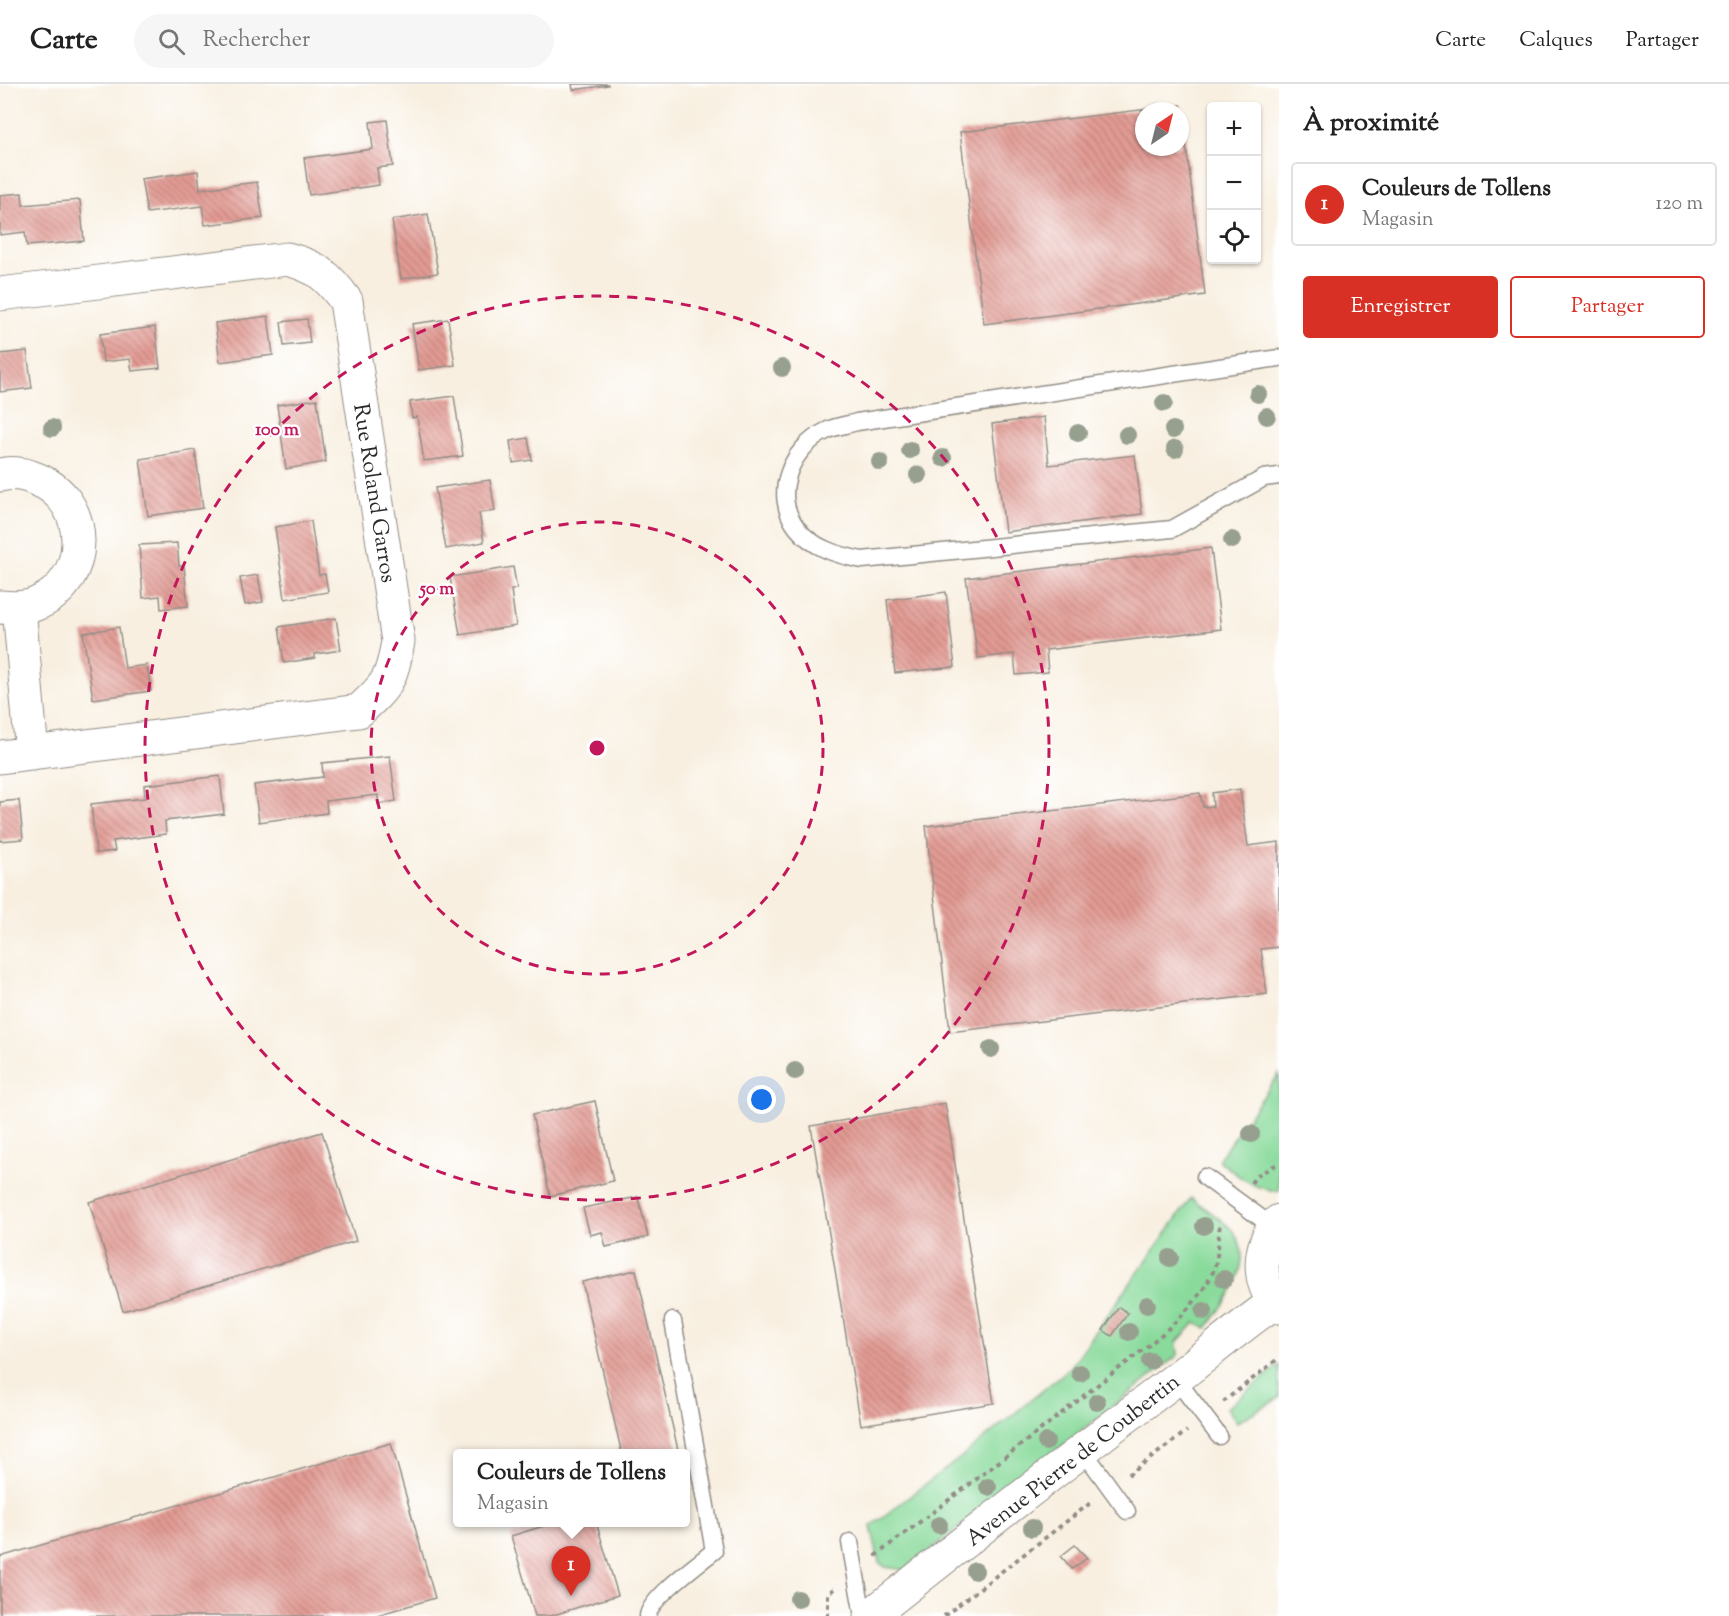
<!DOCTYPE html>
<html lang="fr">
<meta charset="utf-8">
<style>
:root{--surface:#fff;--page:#f6f6f6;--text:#222;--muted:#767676;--line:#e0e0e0;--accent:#d93025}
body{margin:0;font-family:"Sorts Mill Goudy",serif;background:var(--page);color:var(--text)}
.controls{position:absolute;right:18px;top:18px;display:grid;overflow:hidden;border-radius:6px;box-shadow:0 2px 4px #0004}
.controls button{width:54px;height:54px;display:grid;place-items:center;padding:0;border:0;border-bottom:2px solid var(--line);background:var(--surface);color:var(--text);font:30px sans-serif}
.compass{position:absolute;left:1135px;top:18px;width:54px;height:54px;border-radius:50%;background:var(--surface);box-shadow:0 2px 4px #0004;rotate:35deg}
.you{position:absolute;left:762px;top:1016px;width:21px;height:21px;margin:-15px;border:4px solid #fff;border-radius:50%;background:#1a73e8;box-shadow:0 0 0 9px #1a73e833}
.badge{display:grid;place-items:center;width:39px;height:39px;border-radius:50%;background:var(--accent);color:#fff;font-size:20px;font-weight:700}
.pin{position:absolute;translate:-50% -50px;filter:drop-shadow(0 2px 3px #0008)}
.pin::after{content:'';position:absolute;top:32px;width:21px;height:18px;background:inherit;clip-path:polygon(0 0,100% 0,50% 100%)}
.popup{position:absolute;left:453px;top:1365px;width:237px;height:78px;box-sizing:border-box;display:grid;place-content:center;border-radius:6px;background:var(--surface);filter:drop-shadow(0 2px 4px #0005);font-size:20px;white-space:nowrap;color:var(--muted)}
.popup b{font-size:22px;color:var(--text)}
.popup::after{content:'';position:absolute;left:50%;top:100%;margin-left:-12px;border:12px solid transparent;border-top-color:var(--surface)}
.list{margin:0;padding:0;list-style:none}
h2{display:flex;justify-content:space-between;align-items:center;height:78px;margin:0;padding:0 24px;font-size:26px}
h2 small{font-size:20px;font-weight:400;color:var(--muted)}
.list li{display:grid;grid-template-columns:39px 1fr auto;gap:18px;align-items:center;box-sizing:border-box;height:84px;margin:0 12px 12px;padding:0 12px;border:2px solid var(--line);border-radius:6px}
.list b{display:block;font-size:22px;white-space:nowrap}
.list p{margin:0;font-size:20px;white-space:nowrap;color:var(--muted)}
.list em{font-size:20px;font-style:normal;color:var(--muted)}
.actions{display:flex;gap:12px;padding:18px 24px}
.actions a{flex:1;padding:14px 0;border:2px solid var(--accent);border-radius:6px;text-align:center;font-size:21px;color:var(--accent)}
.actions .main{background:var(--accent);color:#fff}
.icon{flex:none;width:33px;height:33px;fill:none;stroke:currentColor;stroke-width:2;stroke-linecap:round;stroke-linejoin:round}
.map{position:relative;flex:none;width:1279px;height:1532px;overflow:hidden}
header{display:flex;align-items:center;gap:36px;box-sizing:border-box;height:84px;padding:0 30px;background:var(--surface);border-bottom:2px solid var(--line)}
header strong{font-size:28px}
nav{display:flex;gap:33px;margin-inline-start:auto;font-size:21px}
.search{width:420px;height:54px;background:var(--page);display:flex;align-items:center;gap:15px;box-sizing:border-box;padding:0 21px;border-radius:33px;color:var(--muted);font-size:22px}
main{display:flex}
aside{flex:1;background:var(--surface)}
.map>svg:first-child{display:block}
.green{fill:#89da9b;stroke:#5a8263;stroke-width:1.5}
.building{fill:url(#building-back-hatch);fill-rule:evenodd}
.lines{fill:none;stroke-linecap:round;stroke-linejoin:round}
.service-casing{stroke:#928d86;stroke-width:19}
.minor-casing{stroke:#928d86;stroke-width:35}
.tertiary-casing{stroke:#928d86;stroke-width:35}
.path{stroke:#928d86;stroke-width:4;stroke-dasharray:4.5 4.5;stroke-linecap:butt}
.service{stroke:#fff;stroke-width:16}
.minor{stroke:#fff;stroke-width:33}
.tertiary{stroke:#fff;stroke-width:33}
.tree{fill:#97a08f}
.ring{fill:none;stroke:#c2185b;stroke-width:3;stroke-dasharray:10 8}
.labels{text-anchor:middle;stroke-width:5;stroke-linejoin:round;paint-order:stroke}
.street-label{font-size:22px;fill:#2b2b2b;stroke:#fff}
.centre{fill:#c2185b;stroke:#fff;stroke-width:3}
.ring-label{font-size:18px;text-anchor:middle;font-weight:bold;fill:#c2185b;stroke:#fff;stroke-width:5;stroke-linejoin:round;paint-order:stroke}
</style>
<header>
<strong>Carte</strong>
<div class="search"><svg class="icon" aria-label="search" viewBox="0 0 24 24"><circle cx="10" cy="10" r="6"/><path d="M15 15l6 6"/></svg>Rechercher</div>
<nav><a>Carte</a><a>Calques</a><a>Partager</a></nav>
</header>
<main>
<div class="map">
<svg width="1279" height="1532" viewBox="0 0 1279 1532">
<defs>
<pattern id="building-back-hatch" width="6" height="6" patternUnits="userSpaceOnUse" patternTransform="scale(1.5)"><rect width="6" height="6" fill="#e39b94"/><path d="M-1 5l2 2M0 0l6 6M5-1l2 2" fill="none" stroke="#b87f79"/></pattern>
</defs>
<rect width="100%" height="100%" fill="#fff"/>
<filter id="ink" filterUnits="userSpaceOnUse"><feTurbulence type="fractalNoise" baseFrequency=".0167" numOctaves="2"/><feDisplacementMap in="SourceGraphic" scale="12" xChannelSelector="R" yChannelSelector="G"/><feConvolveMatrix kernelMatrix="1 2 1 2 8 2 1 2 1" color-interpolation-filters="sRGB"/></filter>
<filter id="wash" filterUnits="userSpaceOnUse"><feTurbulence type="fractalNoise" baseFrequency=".008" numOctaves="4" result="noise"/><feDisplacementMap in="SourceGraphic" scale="24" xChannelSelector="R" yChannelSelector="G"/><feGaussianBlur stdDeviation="1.35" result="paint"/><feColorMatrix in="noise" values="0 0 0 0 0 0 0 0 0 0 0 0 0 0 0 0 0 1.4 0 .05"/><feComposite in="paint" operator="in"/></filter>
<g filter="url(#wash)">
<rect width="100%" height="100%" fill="#f8efe0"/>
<path class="green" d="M1279,990v117c-26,-1 -42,-16 -61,-31z
M1191,1114c13,10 30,20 41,32 27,31 -7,73 -25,98l-12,-5 -18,19 1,13 -273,215 -20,-3 -6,-5 -8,-36 93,-71 106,-87z
M1279,1281v33l-42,24 -10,-14z"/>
<g id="blocks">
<path class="building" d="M572,0h36v1l-35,5z
M1181,21l24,190 -221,29 -24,-192zM1144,27h36v36h-36z
M387,36l6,46 -16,2 2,17 -70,10 -5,-37 69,-9 -3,-27z
M198,87l2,18 57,-7 6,36 -58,7 -3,-19 -55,7 -6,-34z
M22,109l1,12 57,-5 4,41 -57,5 -2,-14 -25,3v-40z
M428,130l10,59 -37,6 -9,-59z
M268,232l5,39 -53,7 -5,-39z
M307,235l3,24 -26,3 -3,-24z
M448,235l7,46 -36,5 -7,-46z
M155,243l5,41 -28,3 -2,-12 -27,3 -3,-28z
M27,267l5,37 -32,4v-38z
M454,312l9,60 -39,5 -7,-44 -5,1 -2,-16z
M317,315l9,63 -40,7 -9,-64z
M1044,333l5,48 86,-10 7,59 -137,18 -13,-108z
M528,354l4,22 -19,3 -3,-22z
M195,366l8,58 -55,8 -8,-57z
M490,396l5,31 -16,2 5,29 -38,7 -11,-61z
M311,437l8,54 6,-1 3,18 -43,7 -10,-72z
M177,459l2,23h5l4,40 -27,3 -1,-13 -17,2 -4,-53z
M1211,464l10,81 -175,21 2,22 -32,3 -2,-21 -36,4 -12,-80z
M513,483l4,22 -6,1 5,36 -56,9 -10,-58z
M258,491l5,27 -18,3 -5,-27z
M946,508l9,75 -60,6 -8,-73z
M336,534l5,32 -26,4v4l-31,5 -5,-36z
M119,543l6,41 22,-3 4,26 -58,8 -10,-66z
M390,672l6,45 -18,3v-9l-52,6 1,12 -68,9 -5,-37 69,-8 -1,-14z
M220,692l4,38 -59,7 1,13 -53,7 2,10 -19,2 -5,-49 54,-6 -1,-13z
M1240,705l8,57 31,-4v105l-18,2 6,45 -317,38 -24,-206 274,-33 3,14 10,-1 -1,-13z
M19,716l4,39 -23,2v-39z
M595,1017l18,80 -63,15 -18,-81z
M945,1019l49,300 -133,22 -50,-299z
M322,1048l34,109 -233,70 -34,-109z
M638,1113l10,40 -42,10 -4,-15 -12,3 -7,-27z
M636,1186l43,184h-57l-40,-172z
M1119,1223l9,6 -16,23 -9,-6z
M391,1359l44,155 -61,18h-374v-59z
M557,1438h39l22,73 -68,21h-15l-24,-80z
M1075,1461l12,13 -15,11 -11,-13z"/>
</g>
</g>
<g filter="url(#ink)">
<use href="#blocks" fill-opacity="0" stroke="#928d86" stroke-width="1.5"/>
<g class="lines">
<defs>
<path id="service" d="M1279,274l-422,64c-10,3 -22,4 -31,9 -35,17 -55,63 -29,97 16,20 40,27 65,32l310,-31 92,-51 15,-2
M1205,1093l68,50
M1176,1295l43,57
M1082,1365l45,62
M850,1458l13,74
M648,1532c1,-17 51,-53 66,-65l-41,-230"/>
<path id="minor" d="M0,210l287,-35c31,8 41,17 59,42l52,340c-6,39 -11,44 -39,70l-359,46
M0,391c12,-3 25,-1 36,4 56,21 56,103 0,125 -11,5 -24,4 -36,3
M19,524l13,145"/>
<path id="tertiary" d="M1279,1137c-22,23 -23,64 0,86
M870,1532c100,-79 201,-158 303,-235 34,-26 66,-54 101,-78"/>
</defs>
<use href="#service" class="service-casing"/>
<use href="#minor" class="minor-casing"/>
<use href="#tertiary" class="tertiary-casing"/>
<path class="path" d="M1251,1099l5,-7 23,-13
M1223,1318l56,-44
M1128,1391l59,-44
M875,1472c75,-57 151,-114 225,-173 38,-30 84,-60 109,-103 10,-16 9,-39 11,-58
M826,1532l2,-2v-21l6,-4
M944,1532l149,-115"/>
<use href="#service" class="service"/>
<use href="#minor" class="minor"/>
<use href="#tertiary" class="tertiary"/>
</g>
<g class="tree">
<circle cx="782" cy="284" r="9"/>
<circle cx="1258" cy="310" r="9"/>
<circle cx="1164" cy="319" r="9"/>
<circle cx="1267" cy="332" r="9"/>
<circle cx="52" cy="344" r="9"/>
<circle cx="1173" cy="346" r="9"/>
<circle cx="1078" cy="349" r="9"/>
<circle cx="1127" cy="351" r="9"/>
<circle cx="1175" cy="365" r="9"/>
<circle cx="910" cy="366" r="9"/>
<circle cx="943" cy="374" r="9"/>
<circle cx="880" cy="378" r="9"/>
<circle cx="918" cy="391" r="9"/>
<circle cx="1232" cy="456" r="9"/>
<circle cx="991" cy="965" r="9"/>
<circle cx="795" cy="987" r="9"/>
<circle cx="1251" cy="1050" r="9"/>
<circle cx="1204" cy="1142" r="9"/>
<circle cx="1170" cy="1174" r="9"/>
<circle cx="1224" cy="1195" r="9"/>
<circle cx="1147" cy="1221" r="9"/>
<circle cx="1204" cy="1227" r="9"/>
<circle cx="1129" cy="1248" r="9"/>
<circle cx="1150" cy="1277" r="9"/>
<circle cx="1080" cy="1289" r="9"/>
<circle cx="1097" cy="1318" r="9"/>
<circle cx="1046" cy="1358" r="9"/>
<circle cx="988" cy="1403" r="9"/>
<circle cx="939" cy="1441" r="9"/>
<circle cx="1032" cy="1444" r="9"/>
<circle cx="975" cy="1487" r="9"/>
<circle cx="798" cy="1515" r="9"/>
</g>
</g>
<g class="ring">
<circle cx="597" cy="664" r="226"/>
<circle cx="597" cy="664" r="452"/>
</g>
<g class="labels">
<g class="street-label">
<text transform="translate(376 409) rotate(81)" y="8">Rue Roland Garros</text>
<text transform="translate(1072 1375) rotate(-38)" y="8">Avenue Pierre de Coubertin</text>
</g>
</g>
<circle cx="597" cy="664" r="9" class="centre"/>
<g class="ring-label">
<text x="277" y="351">100 m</text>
<text x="437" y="510">50 m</text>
</g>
</svg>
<div class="controls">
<button>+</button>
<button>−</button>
<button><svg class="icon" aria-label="locate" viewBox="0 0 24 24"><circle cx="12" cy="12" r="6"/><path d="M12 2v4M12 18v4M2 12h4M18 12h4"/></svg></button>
</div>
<svg class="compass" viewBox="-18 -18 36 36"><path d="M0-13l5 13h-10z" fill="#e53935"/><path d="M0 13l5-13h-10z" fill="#767676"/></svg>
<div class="you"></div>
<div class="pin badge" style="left:571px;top:1512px">1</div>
<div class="popup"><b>Couleurs de Tollens</b>Magasin</div>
</div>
<aside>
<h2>À proximité<small></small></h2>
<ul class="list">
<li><span class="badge">1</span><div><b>Couleurs de Tollens</b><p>Magasin</p></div><em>120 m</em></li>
</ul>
<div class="actions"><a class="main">Enregistrer</a><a>Partager</a></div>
</aside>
</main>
